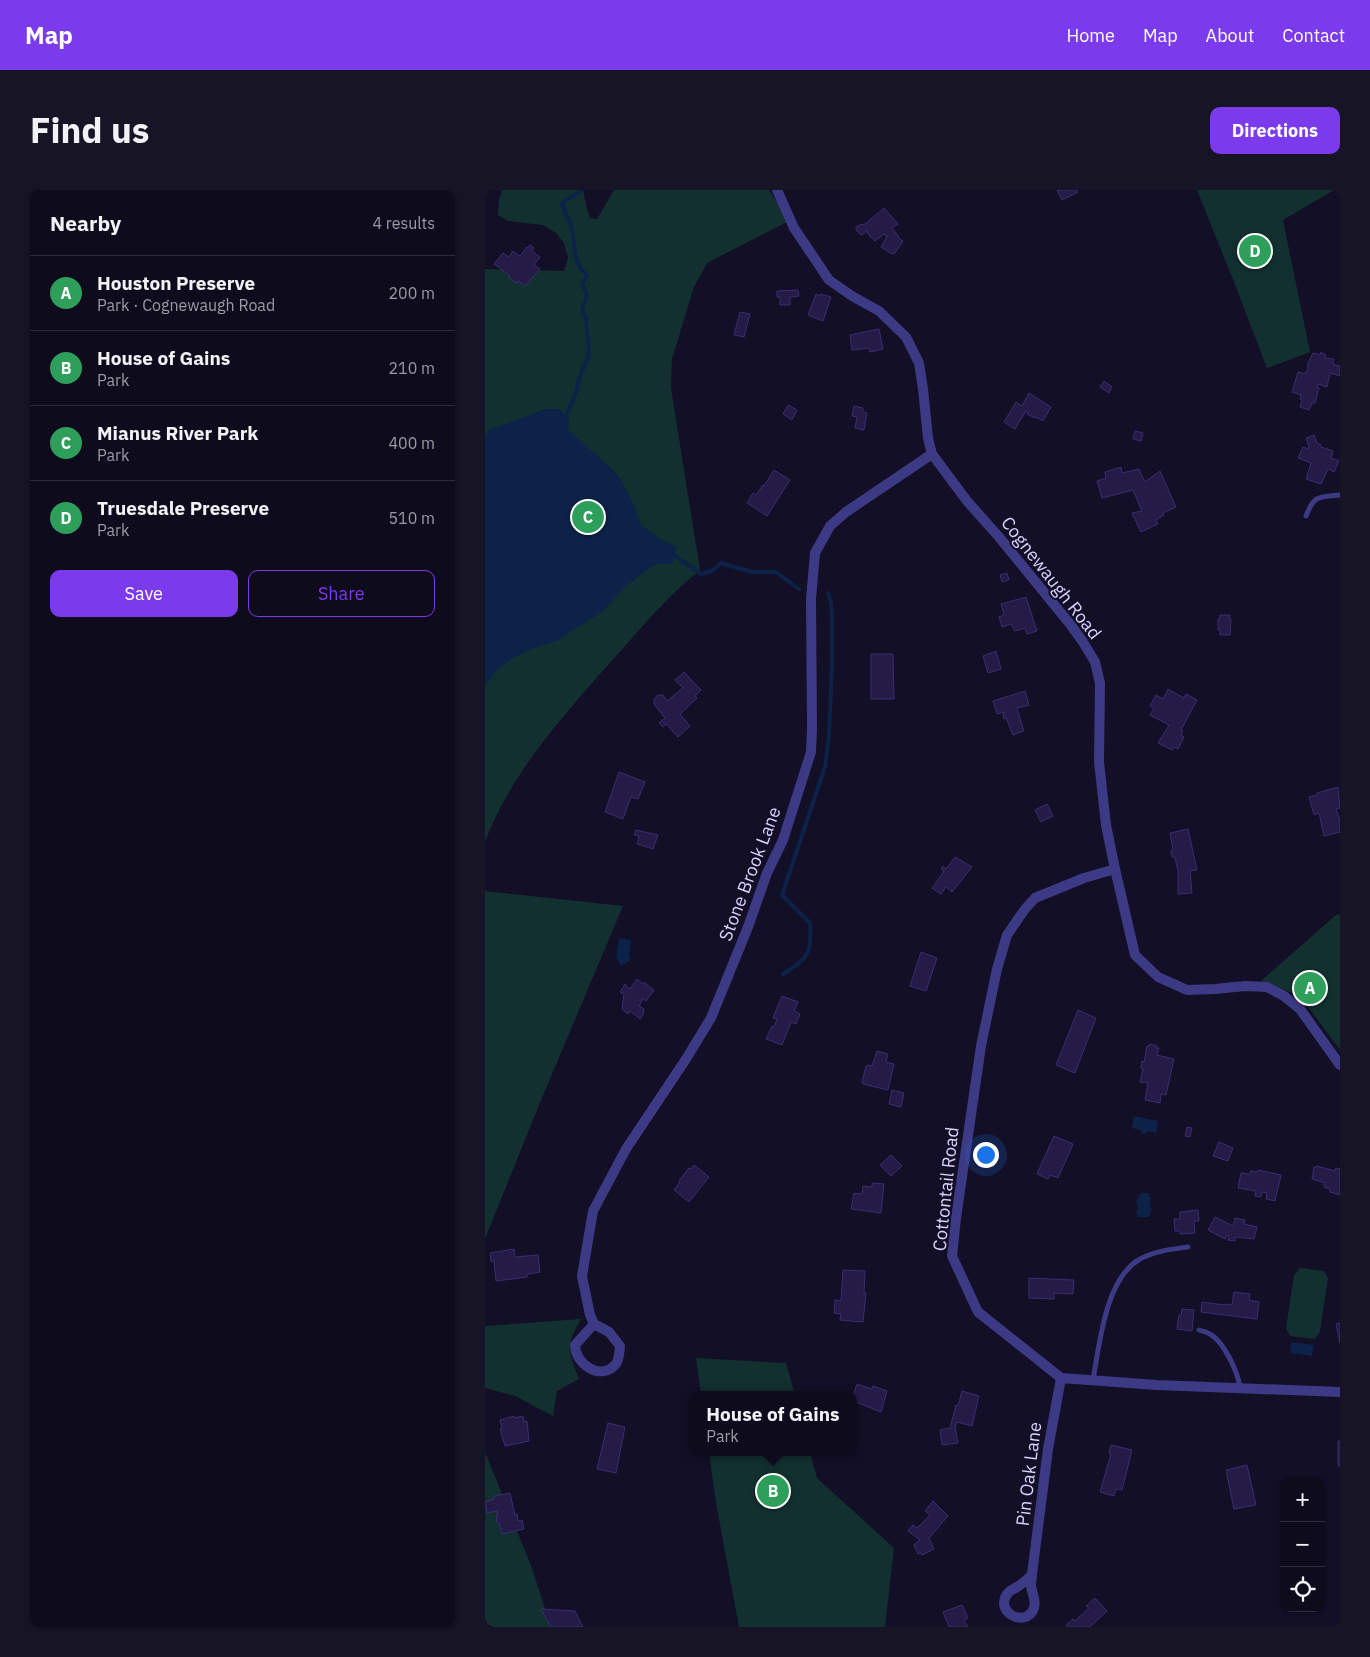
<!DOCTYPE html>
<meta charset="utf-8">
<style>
:root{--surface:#0e0b1c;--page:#171425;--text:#f1f3f6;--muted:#9b9ba3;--line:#2e2b3b;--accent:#7c3aed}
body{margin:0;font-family:"IBM Plex Sans",sans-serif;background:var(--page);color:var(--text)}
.controls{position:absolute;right:15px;bottom:15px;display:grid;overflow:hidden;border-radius:10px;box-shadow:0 1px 4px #0004}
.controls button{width:45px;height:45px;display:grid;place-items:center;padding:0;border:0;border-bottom:1px solid var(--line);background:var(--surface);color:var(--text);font:25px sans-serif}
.you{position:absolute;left:500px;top:964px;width:18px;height:18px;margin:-12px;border:4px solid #fff;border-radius:50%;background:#1a73e8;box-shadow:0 0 0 8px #1a73e833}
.badge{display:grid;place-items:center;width:32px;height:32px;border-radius:50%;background:var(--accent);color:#fff;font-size:16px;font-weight:700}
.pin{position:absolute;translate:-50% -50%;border:2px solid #fff;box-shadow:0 1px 5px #0006}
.popup{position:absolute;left:204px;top:1201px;width:168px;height:65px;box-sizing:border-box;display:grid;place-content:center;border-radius:10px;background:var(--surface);filter:drop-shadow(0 1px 4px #0005);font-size:16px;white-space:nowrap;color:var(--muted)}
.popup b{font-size:19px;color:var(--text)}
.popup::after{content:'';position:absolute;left:50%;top:100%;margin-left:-10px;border:10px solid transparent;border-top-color:var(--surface)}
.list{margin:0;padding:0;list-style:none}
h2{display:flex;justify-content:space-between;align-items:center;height:65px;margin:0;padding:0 20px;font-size:21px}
h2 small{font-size:16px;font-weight:400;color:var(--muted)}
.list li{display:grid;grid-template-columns:32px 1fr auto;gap:15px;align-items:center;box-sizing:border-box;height:75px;padding:0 20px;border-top:1px solid var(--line)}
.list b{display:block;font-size:19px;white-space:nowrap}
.list p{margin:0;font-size:16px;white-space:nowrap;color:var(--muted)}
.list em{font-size:16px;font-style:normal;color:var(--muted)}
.actions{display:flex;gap:10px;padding:15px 20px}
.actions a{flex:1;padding:11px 0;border:1px solid var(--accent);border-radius:10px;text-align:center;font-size:18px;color:var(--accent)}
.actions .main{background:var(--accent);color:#fff}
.icon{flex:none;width:28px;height:28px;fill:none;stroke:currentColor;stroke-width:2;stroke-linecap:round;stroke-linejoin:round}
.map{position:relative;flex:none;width:855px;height:1437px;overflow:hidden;border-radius:10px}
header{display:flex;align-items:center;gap:30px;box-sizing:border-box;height:70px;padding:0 25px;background:var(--accent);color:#fff}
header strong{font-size:24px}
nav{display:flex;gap:28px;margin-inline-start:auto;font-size:18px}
.intro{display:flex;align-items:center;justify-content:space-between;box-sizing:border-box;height:120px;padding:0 30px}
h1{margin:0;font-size:35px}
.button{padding:12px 22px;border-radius:10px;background:var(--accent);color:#fff;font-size:18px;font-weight:700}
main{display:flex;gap:30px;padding:0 30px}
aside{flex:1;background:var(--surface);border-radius:10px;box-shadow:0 1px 4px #0004}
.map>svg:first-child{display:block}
.green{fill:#12302f}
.water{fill:#0c2248}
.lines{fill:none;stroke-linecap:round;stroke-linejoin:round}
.stream{stroke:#0c2248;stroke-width:4}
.building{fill:#241b47;stroke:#3b2d73}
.service{stroke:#3d3a85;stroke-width:5}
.minor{stroke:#3d3a85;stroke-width:10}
.labels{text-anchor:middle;stroke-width:4.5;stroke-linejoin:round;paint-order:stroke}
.street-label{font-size:18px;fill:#d9d4ff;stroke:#130f26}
</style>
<header>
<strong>Map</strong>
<nav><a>Home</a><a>Map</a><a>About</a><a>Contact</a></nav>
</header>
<div class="intro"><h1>Find us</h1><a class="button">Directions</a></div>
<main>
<aside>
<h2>Nearby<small>4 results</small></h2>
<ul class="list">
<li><span class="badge" style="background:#2e9e5b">A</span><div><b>Houston Preserve</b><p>Park · Cognewaugh Road</p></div><em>200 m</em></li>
<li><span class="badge" style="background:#2e9e5b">B</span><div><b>House of Gains</b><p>Park</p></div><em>210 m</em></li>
<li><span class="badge" style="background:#2e9e5b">C</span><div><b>Mianus River Park</b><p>Park</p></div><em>400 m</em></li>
<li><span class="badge" style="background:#2e9e5b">D</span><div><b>Truesdale Preserve</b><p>Park</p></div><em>510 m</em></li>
</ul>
<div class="actions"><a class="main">Save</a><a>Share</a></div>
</aside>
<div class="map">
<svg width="855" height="1437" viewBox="0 0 855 1437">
<rect width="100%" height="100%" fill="#130f26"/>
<path class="green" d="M17,0h81l3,15 4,13 7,1 17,-29h155l20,31 -82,42 -13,24 -22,72 -1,29 29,182c-12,10 -24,20 -34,31 -20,20 -38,42 -57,63 -45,50 -101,114 -124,178v-573l79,2 4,-13 -4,-15 -8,-10 -13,-8 -35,-4 -10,-6 1,-14z
M712,0h137l-51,30 27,132 -43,16 -33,-86z
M0,701l138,15 -84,199 -54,134z
M855,724v136l-40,-54 -39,-15 75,-66z
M815,1078l24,3 4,7 -8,54 -5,7 -25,-3 -4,-8 8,-53z
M96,1129c-16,28 -13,31 -2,60l-22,12 -4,25 -38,-20 -30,-8v-62z
M211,1168l90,5 9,32h-94z
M0,1262l47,116 19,59h-66z
M224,1262h101l7,26 77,70 -9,79h-146l-23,-124z"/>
<path class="water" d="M60,219h14l10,9 -1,12 42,37 11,13 12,23 8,22 19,14 17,8 -5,17h-15l-10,6 -21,16 -25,27 -25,15 -17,12 -25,8 -21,10 -17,13 -11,15v-249l4,-7z
M134,748l12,2 -2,16 2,4 -10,6 -5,-9z
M649,926l24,5 -2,12 -8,-2 -3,3h-3l-1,-4 -9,-2z
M656,1003h7l3,5 -2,8 3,3 -3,8h-11l-2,-4 2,-5 -2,-6z
M806,1152l23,3 -2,11 -22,-3z"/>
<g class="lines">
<path class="stream" d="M80,229l11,-26 3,-13 10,-27 -3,-34 -4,-9 5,-16 -5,-10 5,-9c-17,-13 -10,-35 -17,-52 -2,-7 -6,-12 -8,-19 7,-8 14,-8 20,-14
M186,367l4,-1 26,18 11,-3 9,-8 31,9h24l23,17
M298,784c27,-17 28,-20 27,-51l-28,-28 43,-128 4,-31 3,-73v-44l-1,-16 -3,-10"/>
</g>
<path class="building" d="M572,0h20l1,2 -16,8z
M399,18l14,16 -6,4 9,12 2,1 -8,12 -3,1 -11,-7 6,-10 -3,-3 -9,7 -4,-4h-1l-4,-8v3l-4,3 -2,-1 -4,-4v-3l4,-2 5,-1z
M45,55l4,3 -2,3 8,6 -6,8 6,4 -15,17 -7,-5 -1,2 -8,-5 1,-2 -16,-12 9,-11 6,4 4,-6 7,5 7,-9 1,1z
M313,100l1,6 -9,1v8h-10v-8h-3v-6z
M331,104l4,2 1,-2 10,3 -8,24 -15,-6z
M255,122l10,2 -6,23 -10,-2z
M394,139l4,20 -13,3 -1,-4 -17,2 -2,-15z
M836,162l5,3 -1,3 9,1 -1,5 7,2v10l-10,-3 -3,14 -9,-3 -1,3 2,1 -4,15h-3l-3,7 -9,-3 2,-7 -2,-1 1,-4 -9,-3 6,-20 7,2 1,-2h1l1,-5 -1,-1 6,-13 7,2z
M619,191l8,6 -3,6 -9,-6z
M544,203l22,14 -8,14 -7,-4 -1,1 -8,-4 1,-2 -2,-1 -11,18 -11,-7 12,-20 6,4z
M303,215l9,5 -5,10 -9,-6z
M369,216l9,2v4l4,1 -3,17 -9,-2 2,-11 -5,-1z
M650,241l8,2 -2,8 -8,-2z
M829,245l3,8 4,2v2l12,4 -2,7 8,3 -5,11 -6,-3 -7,15 -15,-5 5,-16 -13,-5 5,-11 5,2 1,-3 -3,-8z
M636,277l1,6 17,-4 6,13 15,-11 16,36 -13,6 1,2 -8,5 2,4 -17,8 -9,-19 10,-2 -9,-21 -31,8 -5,-17 9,-3 -1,-6z
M289,280l16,10 -23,36 -20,-13 6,-10 3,2 7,-10 1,1z
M522,383l2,7 -7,2 -2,-7z
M541,407l11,34 -10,3 -2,-6 -10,3 -4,-7 -9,3 -3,-10 5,-2 -3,-11z
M735,425h10l-1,4h2l-1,16h-10v-5h-2v-11h2z
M511,461l5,18 -13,4 -5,-17z
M386,464h22l1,45h-23z
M199,482l17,18 -6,6 2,2 -17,16 10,12 -12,11 -12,-13 -3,3 -4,-4 6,-5 -11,-14v-5l4,-4h5l4,6 16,-13 -8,-8z
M683,499l16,9 2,-4 11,6 -16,30 2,1 -2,4 3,2 -6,12 -4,-2 -2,3 -14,-7 11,-18 -19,-10 4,-7 -4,-2 6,-11 7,4z
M540,501l4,14 -12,3 7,23 -11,4 -7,-17 -2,1 -1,-5 2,-1 -1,-1 -7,2 -4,-13z
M134,582l26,10 -7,17 -7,-2 -8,22 -18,-7z
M853,597l2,21 -4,1 4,12v11l-16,4 -5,-23 -5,2 -5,-18 8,-2v-2z
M562,614l6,12 -12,6 -6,-12z
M703,639l9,41 -7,1 2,22 -14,1v-22l-3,-15h-3l-1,-6 2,-1 -3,-17z
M151,640l22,5 -5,14 -16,-5 2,-8 -5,-1z
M470,667l17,10 -20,25 -6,-5 -5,7 -9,-6 12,-17 -3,-2 2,-3 3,3z
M436,762l16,6 -11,33 -16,-5z
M152,789l6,5 1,-2 10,8 -8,11 -3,-2 -4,7 5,3 -1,6 -3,4 -10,-8 -2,3 -6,-5 2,-15 -4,-2 5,-8 5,5z
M297,806l16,6 -4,9 6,3 -4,10 -5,-2 -9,23 -16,-6 6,-13 2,1 3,-8 -4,-1z
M593,820l18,8 -21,55 -19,-8z
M665,854l7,2 -1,2h3l-2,7 17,4 -8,36 -5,-1 -1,9 -15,-3 3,-17 -8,-1 3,-13 -2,-1 1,-7 2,1 3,-16h2z
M392,861l11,3 -2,8 8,2 -6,26 -25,-6 -1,-2 4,-16 2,-1 4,1z
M407,900l12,3 -3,14 -12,-3z
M702,937l5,1 -2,9 -5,-1z
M569,946l19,8 -15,34 -8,-3 -2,4 -11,-5z
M734,952l14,6 -5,13 -15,-5z
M406,965l11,11 -11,10 -11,-11z
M209,975l15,12 -20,25 -15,-12 6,-8 -1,-1 10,-13 2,1z
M832,976l18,5 1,-3 4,1v26l-10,-3v-3l-6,-2 1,-4 -13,-4 2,-12h3z
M773,980l23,5 -6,26 -9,-2 1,-6 -5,-1 -1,5 -6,-1 1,-5 -18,-3 3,-15 9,1 1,-3 6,1z
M387,993l12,1 -3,29 -30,-4 3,-16 8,1 1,-8 9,1z
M713,1020l1,11h-5l1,12 -15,1v-3h-5l-1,-12h6v-7z
M730,1027l18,9 2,-8 10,2 -1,4 13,3 -3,12 -19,-2v4l-7,-1 1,-4 -2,-1 -2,4 -17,-9z
M29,1059l1,8 23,-2 2,17 -12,2 -1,3 -31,4 -2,-20h-3l-1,-8z
M358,1080l22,1 -1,22h2l-3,29 -23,-2 1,-6 -7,-1 1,-13 6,1z
M544,1088l45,2 -1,14 -19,-1v6l-25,-1z
M749,1102l16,2 -1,6 10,2 -2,17 -56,-7 1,-10 23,3v-1l7,1z
M697,1119l12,1 -2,21 -15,-2 2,-14h2z
M855,1133v20l-4,-19z
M372,1194l15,5 1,-3 14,5 -6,21 -28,-11v-5z
M477,1201l17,5 -7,30 -15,-4 -2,6 3,15 -16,2 -2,-15 10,-2 6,-23 2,1z
M29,1226l1,2 8,-2 1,6 3,-1 2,20 -24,5 -5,-17h2l-2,-9z
M123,1233l17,4 -9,46 -19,-4z
M853,1251h2v25h-2z
M626,1255l21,5 -10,40 -6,-1 -2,7 -14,-4 11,-38 -2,-1z
M762,1275l9,40 -22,4 -8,-39z
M25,1303l5,22 2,-1 1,7 4,-1 2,9 -22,5 -3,-11h-2l-1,-6 2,-1 -1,-5 -10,2 -2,-11 9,-3v-3z
M448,1311l15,15 -19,22 5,11 -12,6 -1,-2 -3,1 -4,-9 6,-5 -12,-9 5,-6 4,3 13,-13 -5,-4z
M610,1408l12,13 -17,16h-23l-1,-2 7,-6 2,2 14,-13 -3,-2z
M477,1415l6,13 -4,2 4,7h-19l-6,-15z
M56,1419l34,2 8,16h-32z"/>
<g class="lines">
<path class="service" d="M821,326c8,-21 13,-19 34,-21
M714,1140c3,1 8,2 11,4 14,8 28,38 30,54
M608,1189c7,-36 12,-100 47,-120 15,-8 32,-10 48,-12"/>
<path class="minor" d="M292,0l17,38 35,52 23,16 27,15 27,26 13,26 4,26 5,49 4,16 35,47 32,36 71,87 13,18 12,20 5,21 -1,79 7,63 9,44 20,86 23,22 29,13 28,-1 30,-3 22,1 17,9 16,13 40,56
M630,679l-31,9 -49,20 -10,11 -18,26 -10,34 -16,77 -25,172 -4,38 26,56 83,66 96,7 183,7
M109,1134l-19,21c0,19 25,36 40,20 5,-5 4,-13 5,-19l-11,-14 -15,-8 -4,-9 -8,-39 11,-65 33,-62 60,-90 25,-41 37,-91 19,-54 16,-33 28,-88 1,-23 -1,-130 4,-46 15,-27 16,-14 86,-58
M547,1384c-4,5 -9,9 -15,13 -3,2 -7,3 -9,6 -14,17 13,34 24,19 6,-9 0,-18 -1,-26 0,-4 1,-8 1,-12l16,-125 13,-71"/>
</g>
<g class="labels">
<g class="street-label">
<text transform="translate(566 388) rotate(52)" y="6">Cognewaugh Road</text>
<text transform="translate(265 684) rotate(-69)" y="6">Stone Brook Lane</text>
<text transform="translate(461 999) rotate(-84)" y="6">Cottontail Road</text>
<text transform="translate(544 1284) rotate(-83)" y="6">Pin Oak Lane</text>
</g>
</g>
</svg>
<div class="controls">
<button>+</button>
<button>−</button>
<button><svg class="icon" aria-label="locate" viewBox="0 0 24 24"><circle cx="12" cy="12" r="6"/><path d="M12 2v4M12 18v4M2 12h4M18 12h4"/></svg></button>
</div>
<div class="you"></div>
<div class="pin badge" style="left:825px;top:798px;background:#2e9e5b">A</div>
<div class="pin badge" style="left:288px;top:1301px;background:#2e9e5b">B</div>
<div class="popup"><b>House of Gains</b>Park</div>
<div class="pin badge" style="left:103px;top:327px;background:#2e9e5b">C</div>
<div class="pin badge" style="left:770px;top:61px;background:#2e9e5b">D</div>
</div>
</main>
